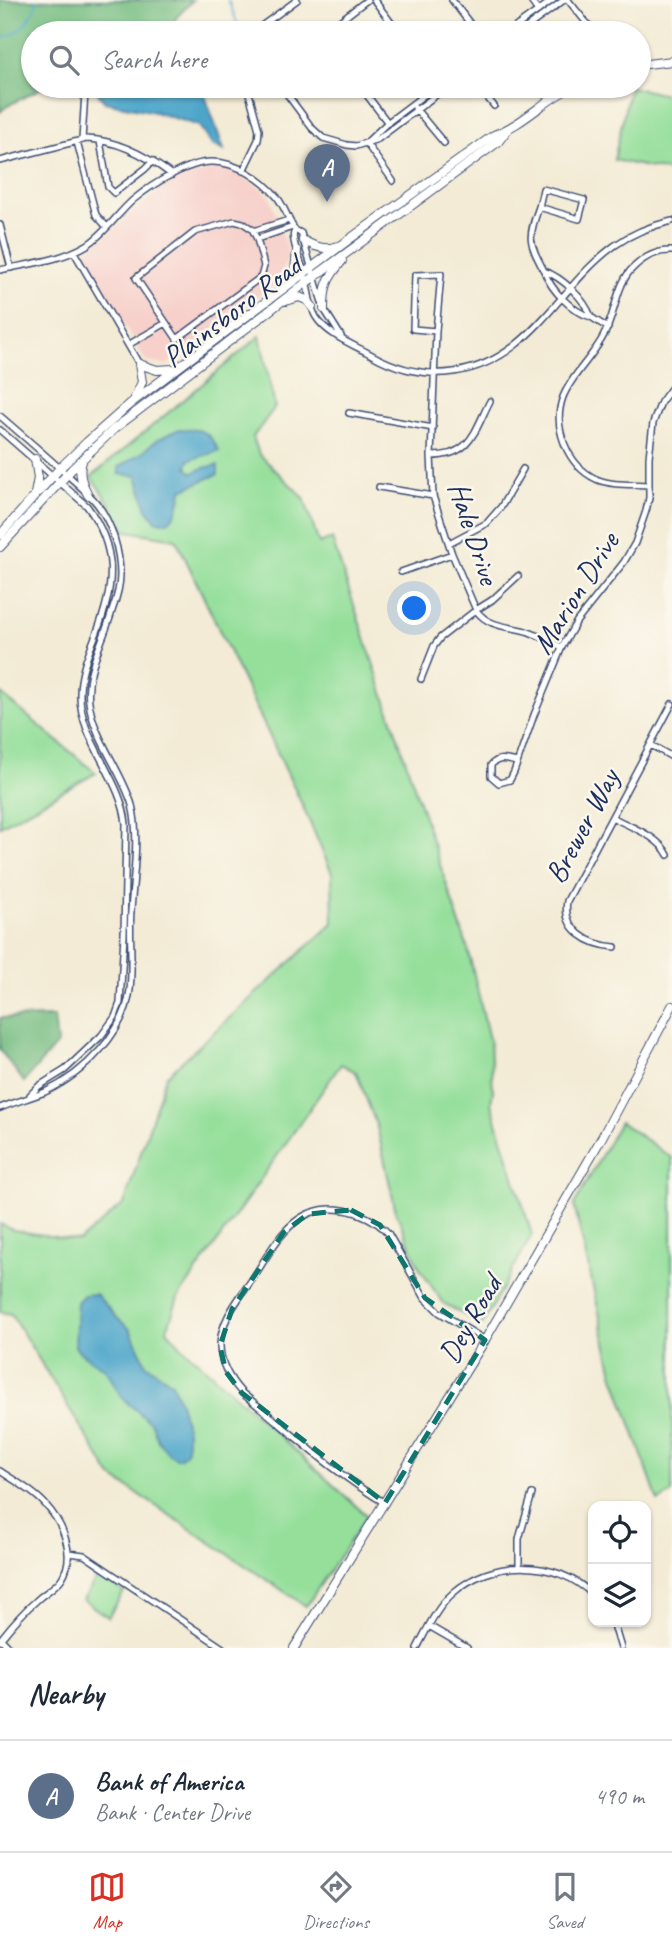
<!DOCTYPE html>
<meta charset="utf-8">
<style>
:root{--surface:#fff;--page:#f6f6f7;--text:#1f2937;--muted:#747a83;--line:#e0e1e3;--accent:#d93025}
body{margin:0;font-family:Caveat,sans-serif;background:var(--page);color:var(--text)}
.controls{position:absolute;right:21px;bottom:21px;display:grid;overflow:hidden;border-radius:14px;box-shadow:0 2px 5px #0004}
.controls button{width:63px;height:63px;display:grid;place-items:center;padding:0;border:0;border-bottom:2px solid var(--line);background:var(--surface);color:var(--text);font:35px sans-serif}
.you{position:absolute;left:415px;top:609px;width:24px;height:24px;margin:-18px;border:5px solid #fff;border-radius:50%;background:#1a73e8;box-shadow:0 0 0 10px #1a73e833}
.badge{display:grid;place-items:center;width:46px;height:46px;border-radius:50%;background:var(--accent);color:#fff;font-size:23px;font-weight:700}
.pin{position:absolute;translate:-50% -58px;filter:drop-shadow(0 2px 4px #0008)}
.pin::after{content:'';position:absolute;top:37px;width:24px;height:21px;background:inherit;clip-path:polygon(0 0,100% 0,50% 100%)}
.list{margin:0;padding:0;list-style:none}
h2{display:flex;justify-content:space-between;align-items:center;height:91px;margin:0;padding:0 28px;font-size:30px}
h2 small{font-size:23px;font-weight:400;color:var(--muted)}
.list li{display:grid;grid-template-columns:46px 1fr auto;gap:21px;align-items:center;box-sizing:border-box;height:112px;padding:0 28px;border-top:2px solid var(--line)}
.list b{display:block;font-size:26px;white-space:nowrap}
.list p{margin:0;font-size:23px;white-space:nowrap;color:var(--muted)}
.list em{font-size:23px;font-style:normal;color:var(--muted)}
.icon{flex:none;width:38px;height:38px;fill:none;stroke:currentColor;stroke-width:2;stroke-linecap:round;stroke-linejoin:round}
.map{position:relative;flex:none;width:672px;height:1648px;overflow:hidden}
.search{position:absolute;background:var(--surface);box-shadow:0 2px 5px #0004;left:21px;right:21px;top:21px;height:77px;display:flex;align-items:center;gap:18px;box-sizing:border-box;padding:0 24px;border-radius:38px;color:var(--muted);font-size:26px}
.sheet{height:203px;background:var(--surface)}
nav{display:flex;justify-content:space-around;align-items:center;box-sizing:border-box;height:98px;border-top:2px solid var(--line);background:var(--surface);font-size:19px;color:var(--muted)}
nav a{display:grid;justify-items:center;gap:4px}
nav .on{color:var(--accent)}
.map>svg:first-child{display:block}
.built{fill:#f7d0cb}
.green{fill:#95df9b;stroke:#58877c;stroke-width:2}
.forest{fill:#78be83;stroke:#4a7670;stroke-width:2}
.water{fill:#4da6ca;stroke:#346a94;stroke-width:2}
.lines{fill:none;stroke-linecap:round;stroke-linejoin:round}
.stream{stroke:#4da6ca;stroke-width:2}
.street-casing{stroke:#3b4b70;stroke-width:8}
.secondary-casing{stroke:#3b4b70;stroke-width:10}
.street{stroke:#fff;stroke-width:5}
.secondary{stroke:#fff;stroke-width:8}
.marked{fill:none;stroke:#0f766e;stroke-width:5;stroke-dasharray:14 9;stroke-linejoin:round}
.labels{text-anchor:middle;stroke-width:5;stroke-linejoin:round;paint-order:stroke}
.street-label{font-size:30px;fill:#1b2f5e;stroke:#fbf7ec}
</style>
<div class="map">
<svg width="672" height="1648" viewBox="0 0 672 1648">
<rect width="100%" height="100%" fill="#fbf7ec"/>
<filter id="ink" filterUnits="userSpaceOnUse"><feTurbulence type="fractalNoise" baseFrequency=".0143" numOctaves="2"/><feDisplacementMap in="SourceGraphic" scale="14" xChannelSelector="R" yChannelSelector="G"/><feConvolveMatrix kernelMatrix="1 2 1 2 8 2 1 2 1" color-interpolation-filters="sRGB"/></filter>
<filter id="wash" filterUnits="userSpaceOnUse"><feTurbulence type="fractalNoise" baseFrequency=".00686" numOctaves="4" result="noise"/><feDisplacementMap in="SourceGraphic" scale="28" xChannelSelector="R" yChannelSelector="G"/><feGaussianBlur stdDeviation="1.57" result="paint"/><feColorMatrix in="noise" values="0 0 0 0 0 0 0 0 0 0 0 0 0 0 0 0 0 1.4 0 .05"/><feComposite in="paint" operator="in"/></filter>
<g filter="url(#wash)">
<rect width="100%" height="100%" fill="#f3ebd5"/>
<path class="built" d="M223,167l19,8 27,20 21,60 -13,27 -110,83 -21,-3 -63,-108 86,-72z"/>
<path class="green" d="M630,87l42,9v76l-58,-12z
M260,336l15,71 -22,30 6,17 45,44 15,46 13,-5 136,410 22,95 3,47 -2,12 41,132 -50,90 -39,-22 -23,-34 -24,-57 -19,-85 -21,-55 -15,-8 -163,234 -11,32 15,17 185,169 -61,90 -195,-130 -100,-162 -11,-2v-88l13,6 66,11 45,-37 42,-128 167,-153 -1,-50 -32,-73 -124,-261 -55,-9 -11,-26 -19,-27z
M0,693l96,80 -96,53z
M620,1122l52,36v335l-14,8 -45,-128 -39,-168z
M98,1576l26,16 -16,25 -25,-17z"/>
<path class="forest" d="M0,0h193l-18,19 3,14h-145v53h12l-38,20 -7,6z
M54,1017l3,27 -33,38 -24,-32v-32z"/>
<path class="water" d="M105,86h95l3,4 21,60 -12,-5 -13,-19 -44,-14 -50,-10 -7,-8 3,-7z
M179,429c24,0 29,1 40,22l-30,9 -2,8 6,5 10,-5 15,-3v9l-36,16c-2,14 -4,23 -14,32l-12,-1 -9,-12 -10,-33 -18,-2v-7l24,-15 15,-13z
M96,1294l19,22 15,13 16,35 26,19 9,22 6,27v18l-6,7 -5,1 -7,-4 -11,-13 -6,-17 -30,-26 -16,-28 -24,-16 -7,-7 2,-45 7,-7z"/>
<g class="lines">
<path class="stream" d="M228,0l12,30
M0,38c20,-3 33,-20 37,-38"/>
</g>
</g>
<g filter="url(#ink)">
<g class="lines">
<defs>
<path id="street" d="M374,0l25,33
M452,0l25,33
M530,0l8,11
M568,0l26,32
M252,33l45,-33
M324,33l43,-33
M507,33l46,-33
M519,33l45,-33
M281,86l31,42 11,10 24,7 9,1 22,-7 70,-53
M360,86l28,37
M478,86l16,20
M415,108l29,35
M82,140l3,-48
M100,141l8,46 6,6 31,-24 8,-8
M368,141l19,-18 49,-37
M77,142l19,73 11,12
M366,143l27,38
M0,161l86,-22c32,1 61,17 86,36
M243,171l15,-31 1,-10 -12,-44
M543,189l41,11 -5,19 -40,-12z
M539,207c-12,32 -10,35 5,64
M234,221l9,2 9,6 5,10 7,27 -3,11 -84,62 -41,-61 59,-46z
M0,225l11,43
M295,230c-2,5 -2,6 -1,11 2,12 8,23 11,35 4,13 4,30 11,41 11,18 38,28 56,38 25,14 54,21 82,17 77,-11 103,-84 160,-126 18,-13 36,-20 58,-25
M253,231l36,-11
M257,239l36,-12
M74,252l65,112
M0,270c28,-6 62,-10 87,-25 18,-11 30,-31 46,-45 18,-15 56,-39 80,-38 24,0 50,18 64,35 8,10 11,23 18,33l6,3 23,76 17,27
M544,271c18,6 41,28 47,46 -20,-6 -40,-27 -47,-46z
M441,274l-5,57 -23,-2 2,-54z
M591,317l17,11
M436,331l-5,125 2,40 19,58 24,56c12,17 31,16 50,21 12,4 24,10 36,16
M128,345l38,-22
M349,413l84,15
M0,416c21,18 43,37 64,56 11,10 25,21 34,33 14,19 22,46 22,70 0,11 -4,25 -8,36 -8,30 -27,59 -23,91 4,35 33,69 43,103 8,30 1,74 -1,106 -2,26 2,53 -1,79 -5,43 -47,84 -85,102 -15,6 -31,10 -45,16
M0,430l87,76c31,42 28,80 10,126 -8,20 -17,40 -17,62 -1,45 42,85 46,130l-2,111 -4,68 -5,14 -14,19 -36,34 -26,16 -9,9
M431,456c40,0 43,-24 59,-55
M649,485c-17,-1 -37,1 -53,-6 -29,-14 -44,-52 -33,-82 9,-23 30,-40 41,-62 11,-20 12,-47 26,-64 11,-12 26,-21 42,-20
M379,487l54,9
M449,543l38,-20 14,-16 22,-38
M401,572l51,-18
M421,679l13,-33 6,-8 36,-28 16,-10 26,-24
M651,745l21,12
M517,762c-10,-2 -18,-6 -26,3v11l8,7 11,-3 4,-8 20,-57 28,-68 15,-26 47,-59 11,-19 11,-32 3,-13v-41l4,-34 8,-21 11,-15
M612,817c18,10 47,19 56,38
M615,947c-26,-2 -53,-17 -48,-46l105,-197
M0,1471c15,10 32,19 44,32 18,19 33,51 18,75 -7,10 -17,14 -25,22 -14,12 -26,26 -37,40
M385,1503c-52,-30 -96,-73 -143,-110 -12,-13 -22,-29 -22,-48 1,-26 19,-46 33,-67 12,-18 24,-42 42,-56 28,-22 69,-14 93,11l37,65 14,14 46,28
M69,1553l15,2 139,93
M519,1567v-28l13,-45
M613,1622l8,26
M429,1626l38,22
M1,1639l9,9
M417,1648c10,-19 20,-41 36,-55 38,-34 103,-35 140,2"/>
<path id="secondary" d="M639,65l33,-4
M303,240c11,7 23,11 35,6
M294,281l3,-30
M286,301l13,-4 8,3 5,6
M324,309c0,-23 3,-30 18,-48
M139,364l18,6 16,-1
M135,397l7,-15 -3,-18
M35,459l3,19 -3,16
M82,461c-4,13 0,22 6,34
M0,535l60,-67 27,-26 44,-39 216,-162 147,-106c30,-11 52,-37 80,-49
M0,547l72,-78 42,-40 193,-147 191,-140 9,-12
M294,1648l191,-308 116,-201 71,-133"/>
</defs>
<use href="#street" class="street-casing"/>
<use href="#secondary" class="secondary-casing"/>
<use href="#street" class="street"/>
<use href="#secondary" class="secondary"/>
</g>
</g>
<path class="marked" d="M351,1210l29,15 45,73 60,42 -100,163 -143,-110 -16,-21 -6,-26 12,-37 52,-77 24,-18z"/>
<g class="labels">
<g class="street-label">
<text transform="translate(232 311) rotate(-37)" y="10">Plainsboro Road</text>
<text transform="translate(474 533) rotate(72)" y="10">Hale Drive</text>
<text transform="translate(575 593) rotate(-58)" y="10">Marion Drive</text>
<text transform="translate(582 826) rotate(-62)" y="10">Brewer Way</text>
<text transform="translate(470 1319) rotate(-60)" y="10">Dey Road</text>
</g>
</g>
</svg>
<div class="controls">
<button><svg class="icon" aria-label="locate" viewBox="0 0 24 24"><circle cx="12" cy="12" r="6"/><path d="M12 2v4M12 18v4M2 12h4M18 12h4"/></svg></button>
<button><svg class="icon" aria-label="layers" viewBox="0 0 24 24"><path d="M12 4l9 5-9 5-9-5zM3 14l9 5 9-5"/></svg></button>
</div>
<div class="you"></div>
<div class="pin badge" style="left:327px;top:202px;background:#5c6f8a">A</div>
<div class="search"><svg class="icon" aria-label="search" viewBox="0 0 24 24"><circle cx="10" cy="10" r="6"/><path d="M15 15l6 6"/></svg>Search here</div>
</div>
<section class="sheet">
<h2>Nearby<small></small></h2>
<ul class="list">
<li><span class="badge" style="background:#5c6f8a">A</span><div><b>Bank of America</b><p>Bank · Center Drive</p></div><em>490 m</em></li>
</ul>
</section>
<nav>
<a class="on"><svg class="icon" aria-label="map" viewBox="0 0 24 24"><path d="M3 6l6-2 6 2 6-2v14l-6 2-6-2-6 2zM9 4v14M15 6v14"/></svg>Map</a>
<a><svg class="icon" aria-label="directions" viewBox="0 0 24 24"><path d="M12 3l9 9-9 9-9-9zM9 14v-3h6M13 9l2 2-2 2"/></svg>Directions</a>
<a><svg class="icon" aria-label="saved" viewBox="0 0 24 24"><path d="M7 4h10v16l-5-4-5 4z"/></svg>Saved</a>
</nav>
